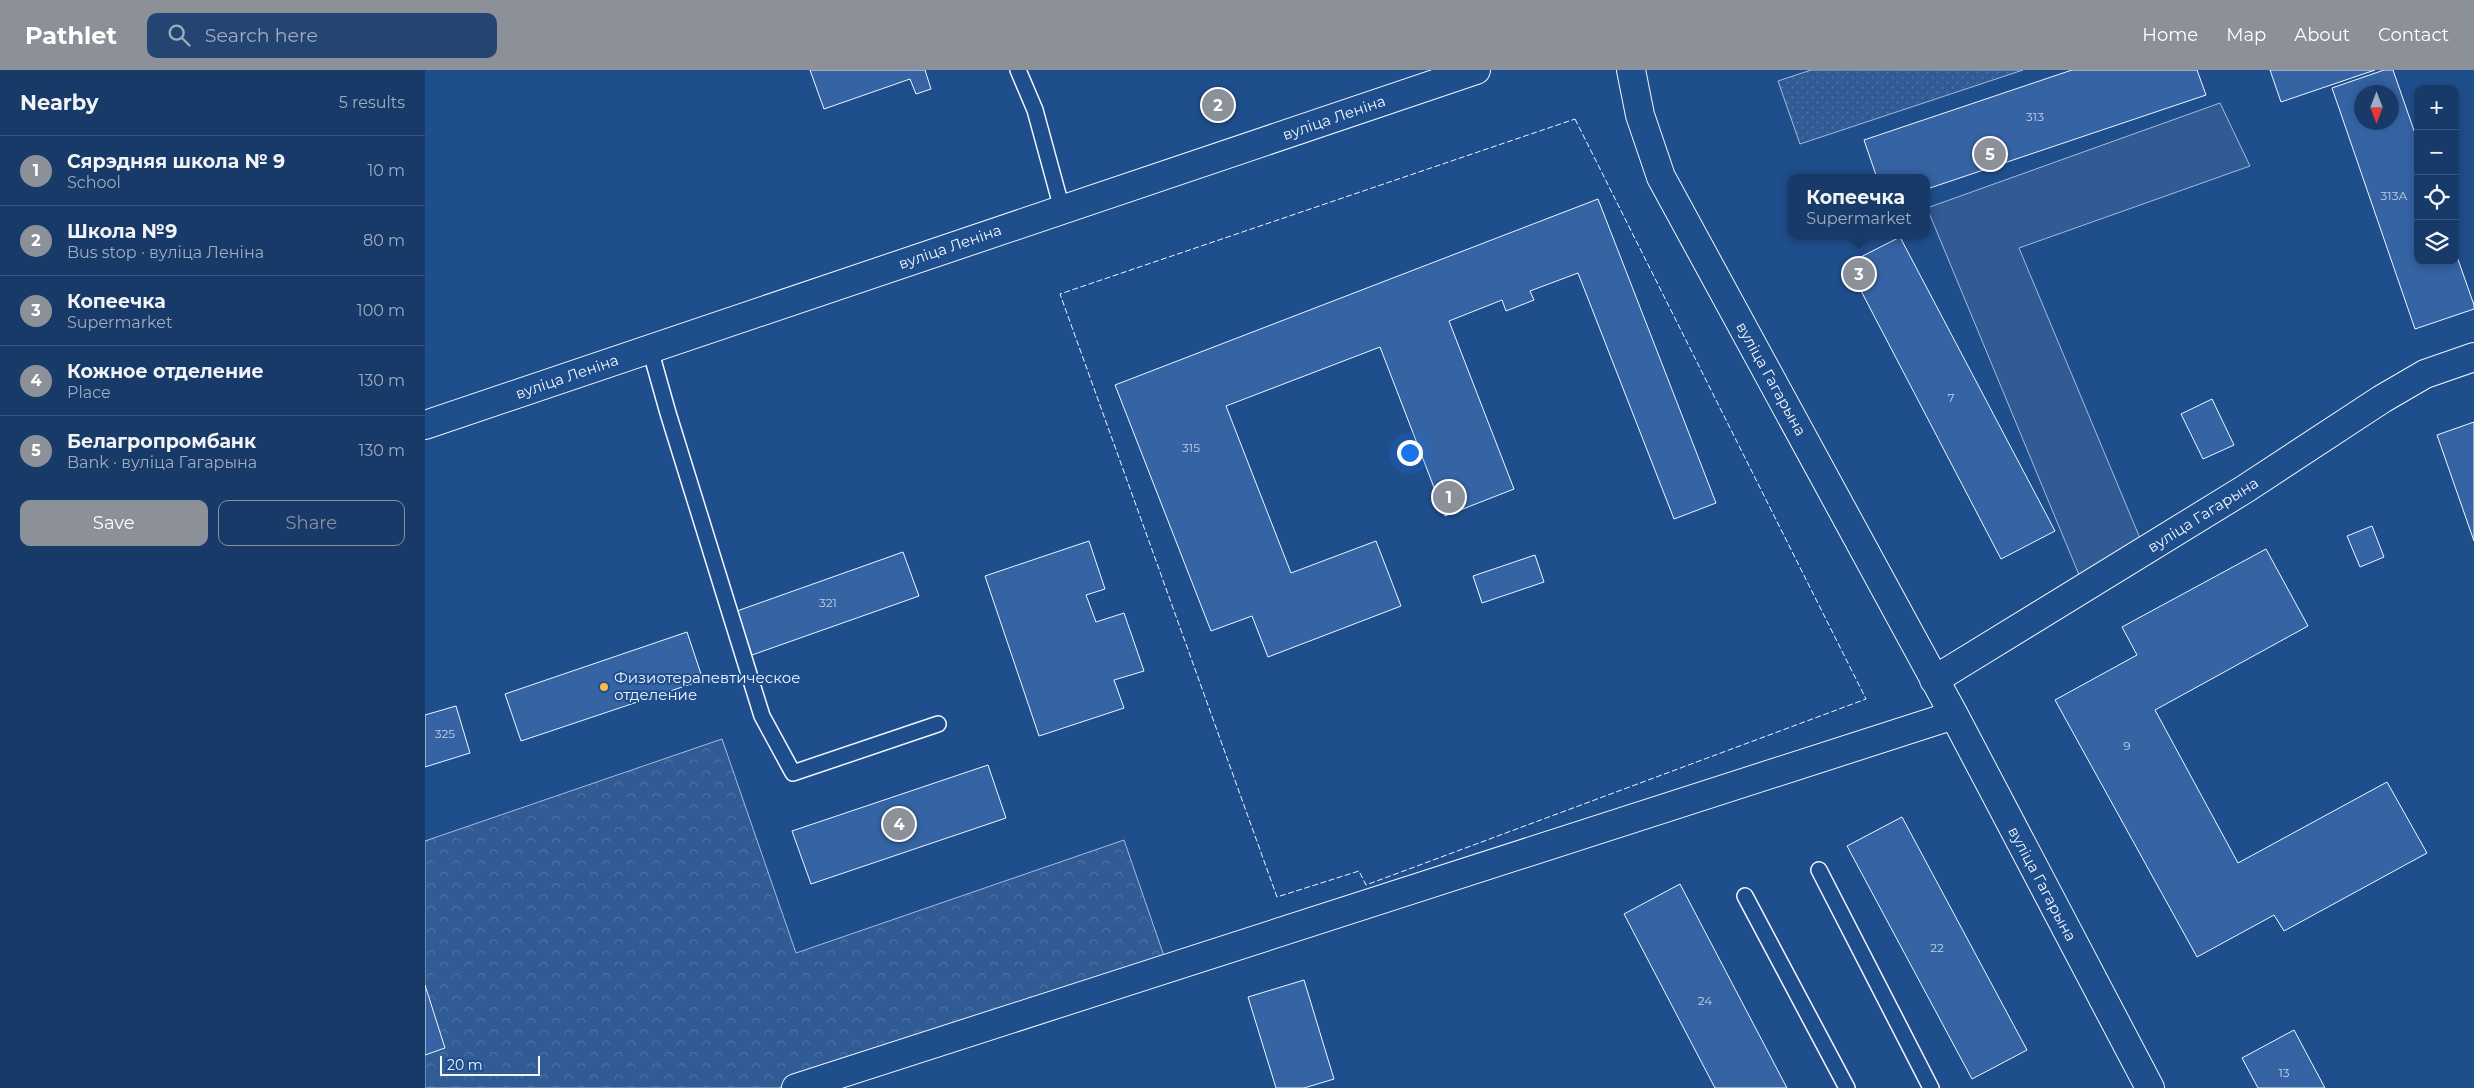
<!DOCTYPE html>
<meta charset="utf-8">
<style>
:root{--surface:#173a69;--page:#244571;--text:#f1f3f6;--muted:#9eadc0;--line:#36547d;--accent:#8c9099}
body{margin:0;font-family:Montserrat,sans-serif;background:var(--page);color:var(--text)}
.controls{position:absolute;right:15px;top:15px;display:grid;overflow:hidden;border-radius:10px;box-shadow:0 2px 8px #0003}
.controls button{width:45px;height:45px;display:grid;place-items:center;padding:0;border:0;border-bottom:1px solid var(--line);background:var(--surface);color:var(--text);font:25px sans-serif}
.compass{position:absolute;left:1929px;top:15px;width:45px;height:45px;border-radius:50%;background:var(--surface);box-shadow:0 2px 8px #0003;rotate:180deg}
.scale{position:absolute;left:15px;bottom:12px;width:100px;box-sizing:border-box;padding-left:5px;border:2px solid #f2f6ff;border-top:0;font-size:14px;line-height:18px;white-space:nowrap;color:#f2f6ff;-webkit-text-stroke:4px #1f4e8c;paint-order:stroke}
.you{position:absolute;left:984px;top:382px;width:18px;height:18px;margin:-12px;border:4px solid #fff;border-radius:50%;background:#1a73e8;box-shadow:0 0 0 8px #1a73e833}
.badge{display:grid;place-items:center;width:32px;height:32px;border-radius:50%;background:var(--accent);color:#fff;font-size:16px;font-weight:700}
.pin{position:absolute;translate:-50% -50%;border:2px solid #fff;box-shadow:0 1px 5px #0006}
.popup{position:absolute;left:1363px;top:104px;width:142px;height:65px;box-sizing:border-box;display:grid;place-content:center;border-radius:10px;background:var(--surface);filter:drop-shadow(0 1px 4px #0005);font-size:16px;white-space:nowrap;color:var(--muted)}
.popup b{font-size:19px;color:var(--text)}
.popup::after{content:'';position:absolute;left:50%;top:100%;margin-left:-10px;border:10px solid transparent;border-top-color:var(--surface)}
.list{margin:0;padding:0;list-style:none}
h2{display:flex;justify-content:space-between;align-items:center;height:65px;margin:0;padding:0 20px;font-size:21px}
h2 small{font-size:16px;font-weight:400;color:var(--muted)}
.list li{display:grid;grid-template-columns:32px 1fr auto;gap:15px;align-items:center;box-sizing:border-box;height:70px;padding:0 20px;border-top:1px solid var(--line)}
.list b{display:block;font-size:19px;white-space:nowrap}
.list p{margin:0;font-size:16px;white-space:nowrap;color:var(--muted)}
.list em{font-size:16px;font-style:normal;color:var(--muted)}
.actions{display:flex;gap:10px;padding:15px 20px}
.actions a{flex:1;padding:11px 0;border:1px solid var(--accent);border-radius:10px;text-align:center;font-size:18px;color:var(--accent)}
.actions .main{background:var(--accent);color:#fff}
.icon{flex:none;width:28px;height:28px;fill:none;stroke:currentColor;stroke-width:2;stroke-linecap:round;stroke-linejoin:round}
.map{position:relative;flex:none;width:2049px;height:1018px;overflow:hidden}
header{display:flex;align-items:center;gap:30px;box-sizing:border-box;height:70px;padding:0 25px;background:var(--accent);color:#fff}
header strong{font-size:24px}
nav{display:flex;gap:28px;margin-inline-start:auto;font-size:18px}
.search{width:350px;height:45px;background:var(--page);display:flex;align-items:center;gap:12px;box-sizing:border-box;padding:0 18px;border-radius:10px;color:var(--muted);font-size:19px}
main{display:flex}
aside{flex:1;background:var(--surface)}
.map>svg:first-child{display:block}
.grass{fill:url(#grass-dots);stroke:#a8bbd7}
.forest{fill:url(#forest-crowns);stroke:#a8bbd7}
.built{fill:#305b95;stroke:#a8bbd7}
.building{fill:#3563a3;stroke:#f2f6ff;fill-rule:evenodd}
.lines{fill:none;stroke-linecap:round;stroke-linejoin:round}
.lane-casing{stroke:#f2f6ff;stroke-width:18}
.street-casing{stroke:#f2f6ff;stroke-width:30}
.primary-casing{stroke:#f2f6ff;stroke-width:30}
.lane{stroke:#1f4e8c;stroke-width:15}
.street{stroke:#1f4e8c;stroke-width:28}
.primary{stroke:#1f4e8c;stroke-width:28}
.fence{stroke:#f2f6ff;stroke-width:1;stroke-dasharray:6 2.5;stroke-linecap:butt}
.poi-dot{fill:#ffb74d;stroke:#1f4e8c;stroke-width:2}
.labels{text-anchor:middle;stroke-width:4;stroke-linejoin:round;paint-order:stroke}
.number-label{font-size:12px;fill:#c3d1e8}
.street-label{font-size:15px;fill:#f2f6ff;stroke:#1f4e8c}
.poi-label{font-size:15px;fill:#f2f6ff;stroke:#1f4e8c;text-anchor:start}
</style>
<header>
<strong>Pathlet</strong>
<div class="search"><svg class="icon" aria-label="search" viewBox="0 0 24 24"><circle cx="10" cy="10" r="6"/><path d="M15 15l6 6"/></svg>Search here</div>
<nav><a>Home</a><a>Map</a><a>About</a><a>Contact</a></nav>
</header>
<main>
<aside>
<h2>Nearby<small>5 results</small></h2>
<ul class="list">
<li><span class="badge">1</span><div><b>Сярэдняя школа № 9</b><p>School</p></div><em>10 m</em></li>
<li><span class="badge">2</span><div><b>Школа №9</b><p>Bus stop · вуліца Леніна</p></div><em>80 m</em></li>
<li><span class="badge">3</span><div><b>Копеечка</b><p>Supermarket</p></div><em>100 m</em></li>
<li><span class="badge">4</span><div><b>Кожное отделение</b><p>Place</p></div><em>130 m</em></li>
<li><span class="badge">5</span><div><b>Белагропромбанк</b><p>Bank · вуліца Гагарына</p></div><em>130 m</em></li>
</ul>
<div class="actions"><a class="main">Save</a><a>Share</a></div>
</aside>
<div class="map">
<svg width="2049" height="1018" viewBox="0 0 2049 1018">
<defs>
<pattern id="grass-dots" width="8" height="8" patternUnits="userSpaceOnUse" patternTransform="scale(1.25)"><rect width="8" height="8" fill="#305b95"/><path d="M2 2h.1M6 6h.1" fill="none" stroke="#4e73a5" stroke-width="1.8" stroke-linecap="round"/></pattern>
<pattern id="forest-crowns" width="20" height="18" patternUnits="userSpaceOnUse" patternTransform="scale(1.25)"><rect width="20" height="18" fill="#305b95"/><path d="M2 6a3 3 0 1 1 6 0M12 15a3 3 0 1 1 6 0" fill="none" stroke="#4e73a5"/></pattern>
</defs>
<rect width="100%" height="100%" fill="#1f4e8c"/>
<path class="grass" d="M1386,0h212l-223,74 -22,-63z"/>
<path class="forest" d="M297,669l74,214 328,-113 40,116 -385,132h-354v-247z"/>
<path class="built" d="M1795,33l30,63 -231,82 128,307 -65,27 -155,-374z"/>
<path class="building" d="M385,0h115l6,19 -15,5 -6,-15 -86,30z
M1647,0h125l9,25 -279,94v-11h-50l-13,-38z
M1845,0h105l-94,32z
M1959,0h9l25,72v119h37v-10l19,54v4l-59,20 -83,-241zM1936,22h30v30h-30z
M1173,129l118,304 -42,16 -96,-246 -48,18 4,9 -28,11 -4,-11 -53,21 65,168 -69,27 -65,-169 -154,59 65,167 85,-32 25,65 -133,51 -16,-41 -41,15 -96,-246z
M1475,167l155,294 -54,28 -154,-295z
M1787,329l22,46 -31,14 -22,-45z
M2049,352v119l-37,-106z
M1947,456l12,31 -24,10 -13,-31z
M664,471l16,48 -19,6 10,27 28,-9 20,58 -30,9 10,28 -85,28 -54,-160z
M1841,479l42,77 -153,84 83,153 149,-81 40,71 -143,78 -10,-16 -77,42 -142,-257 82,-45 -15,-28z
M478,482l16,44 -167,59 -15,-44z
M1110,485l9,27 -62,21 -9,-27z
M262,562l16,48 -182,61 -16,-47z
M31,636l14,47 -45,14v-52z
M563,695l18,53 -195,66 -19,-53z
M1477,747l125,233 -55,29 -125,-233z
M1255,814l107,204h-72l-91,-174z
M879,910l30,99 -30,9h-28l-28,-91z
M0,915l20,63 -20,7z
M1869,960l31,58h-67l-16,-30z"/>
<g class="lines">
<defs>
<path id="lane" d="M593,0l17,40 27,99
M225,279l18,64 94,303 31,57 145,-49
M1394,800l112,218
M1320,826l102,192"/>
<path id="street" d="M1206,0l9,45 21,62 293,538 196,373
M1509,610l311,-191 137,-90 43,-25 49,-17
M371,1018l1158,-373"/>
<path id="primary" d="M0,355l1051,-355"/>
</defs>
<use href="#lane" class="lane-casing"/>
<use href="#street" class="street-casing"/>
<use href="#primary" class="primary-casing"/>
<use href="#lane" class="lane"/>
<use href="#street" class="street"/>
<use href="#primary" class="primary"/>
<path class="fence" d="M1150,49l291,580 -500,186 -7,-14 -82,26 -217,-603z"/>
</g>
<circle class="poi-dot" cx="179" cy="617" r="5"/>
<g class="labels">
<g class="number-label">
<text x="1610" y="51">313</text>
<text x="1969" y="130">313А</text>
<text x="1526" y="332">7</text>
<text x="766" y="382">315</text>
<text x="403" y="537">321</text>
<text x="20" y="668">325</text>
<text x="1702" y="680">9</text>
<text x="1512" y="882">22</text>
<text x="1280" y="935">24</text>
<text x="1859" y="1007">13</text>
</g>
<g class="street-label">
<text transform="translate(909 48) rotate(-19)" y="5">вуліца Леніна</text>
<text transform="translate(525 177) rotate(-19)" y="5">вуліца Леніна</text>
<text transform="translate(142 307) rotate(-19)" y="5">вуліца Леніна</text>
<text transform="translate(1346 309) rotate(61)" y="5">вуліца Гагарына</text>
<text transform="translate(1778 445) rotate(-32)" y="5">вуліца Гагарына</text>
<text transform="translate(1617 814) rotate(62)" y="5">вуліца Гагарына</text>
</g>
<g class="poi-label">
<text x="189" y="613">Физиотерапевтическое<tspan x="189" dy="17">отделение</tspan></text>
</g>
</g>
</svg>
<div class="controls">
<button>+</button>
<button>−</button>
<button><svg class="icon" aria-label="locate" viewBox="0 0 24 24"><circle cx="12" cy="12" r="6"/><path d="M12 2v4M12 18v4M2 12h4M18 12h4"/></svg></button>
<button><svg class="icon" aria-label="layers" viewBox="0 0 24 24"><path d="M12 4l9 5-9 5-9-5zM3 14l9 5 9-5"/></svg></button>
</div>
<svg class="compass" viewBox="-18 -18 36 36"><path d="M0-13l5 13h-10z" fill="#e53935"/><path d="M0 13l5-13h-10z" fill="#9eadc0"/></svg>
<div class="scale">20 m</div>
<div class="you"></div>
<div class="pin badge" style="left:1024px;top:427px">1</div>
<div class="pin badge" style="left:793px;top:35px">2</div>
<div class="pin badge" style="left:1434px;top:204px">3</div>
<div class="popup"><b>Копеечка</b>Supermarket</div>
<div class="pin badge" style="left:474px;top:754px">4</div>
<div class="pin badge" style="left:1565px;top:84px">5</div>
</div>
</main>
